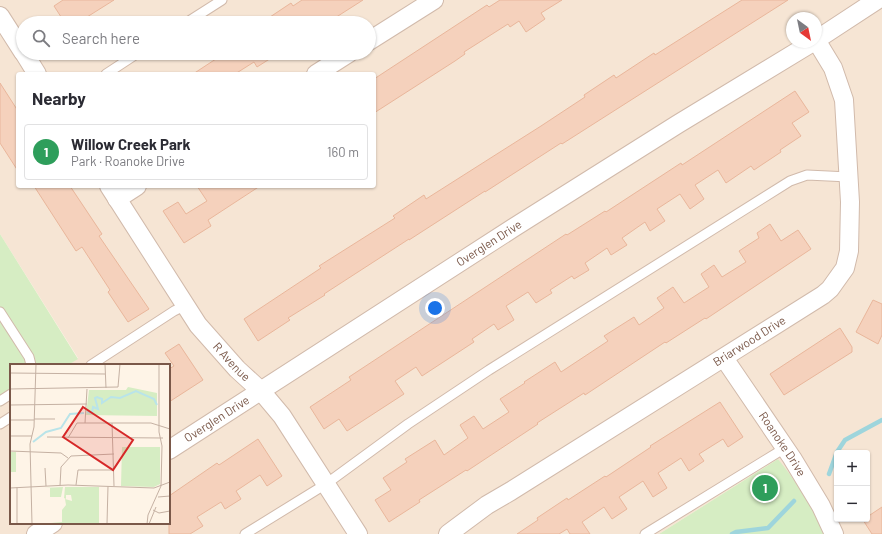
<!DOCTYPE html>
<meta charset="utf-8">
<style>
:root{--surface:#fff;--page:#f7f7f7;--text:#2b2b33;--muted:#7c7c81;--line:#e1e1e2;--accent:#f06444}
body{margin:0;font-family:Barlow,sans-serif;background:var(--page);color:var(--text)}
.controls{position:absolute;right:12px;bottom:12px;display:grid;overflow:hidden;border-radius:4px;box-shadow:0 1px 3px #0004}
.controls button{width:36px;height:36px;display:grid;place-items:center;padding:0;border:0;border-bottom:1px solid var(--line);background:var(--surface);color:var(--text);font:20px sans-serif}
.compass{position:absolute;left:786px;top:12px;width:36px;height:36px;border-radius:50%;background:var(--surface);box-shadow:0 1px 3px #0004;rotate:147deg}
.you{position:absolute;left:435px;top:308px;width:14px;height:14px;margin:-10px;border:3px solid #fff;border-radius:50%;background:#1a73e8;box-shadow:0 0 0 6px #1a73e833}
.badge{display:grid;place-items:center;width:26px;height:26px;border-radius:50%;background:var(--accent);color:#fff;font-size:13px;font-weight:700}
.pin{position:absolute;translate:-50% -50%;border:2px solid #fff;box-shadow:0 1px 4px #0006}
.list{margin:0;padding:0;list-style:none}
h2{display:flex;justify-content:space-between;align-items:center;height:52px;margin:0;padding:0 16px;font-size:17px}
h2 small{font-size:13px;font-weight:400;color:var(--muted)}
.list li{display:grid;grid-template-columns:26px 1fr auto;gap:12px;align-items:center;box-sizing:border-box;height:56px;margin:0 8px 8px;padding:0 8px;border:1px solid var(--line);border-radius:4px}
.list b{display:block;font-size:15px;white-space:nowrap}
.list p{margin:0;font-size:13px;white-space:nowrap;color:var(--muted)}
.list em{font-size:13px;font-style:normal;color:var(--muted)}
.icon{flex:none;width:22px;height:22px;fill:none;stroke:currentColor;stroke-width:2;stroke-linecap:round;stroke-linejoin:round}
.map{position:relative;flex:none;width:882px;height:534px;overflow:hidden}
.search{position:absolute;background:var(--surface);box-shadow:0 1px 3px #0004;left:16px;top:16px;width:360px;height:44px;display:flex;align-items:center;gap:10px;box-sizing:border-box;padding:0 14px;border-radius:22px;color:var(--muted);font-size:15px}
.panel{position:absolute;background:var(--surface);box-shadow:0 1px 3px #0004;left:16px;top:72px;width:360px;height:116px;border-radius:4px}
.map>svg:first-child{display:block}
.residential{fill:#f6e5d4;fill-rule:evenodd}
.green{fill:#d6edc3}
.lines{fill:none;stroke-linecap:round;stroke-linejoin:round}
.stream{stroke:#9ed5dc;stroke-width:4.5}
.building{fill:#f5d1bc;stroke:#e9b69b}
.lane-casing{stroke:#d1baab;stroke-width:11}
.street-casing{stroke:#d1baab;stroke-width:20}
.lane{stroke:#fff;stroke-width:9}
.street{stroke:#fff;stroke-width:18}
.labels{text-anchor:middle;stroke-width:3.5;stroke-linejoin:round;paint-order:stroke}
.street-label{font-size:12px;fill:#7a5849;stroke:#fff8ee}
.inset-river{fill:none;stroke:#b9e4e9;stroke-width:2}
.inset-road{fill:none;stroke:#c5b1a3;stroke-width:1}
.view{fill:#d62828;fill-opacity:0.15;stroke:#d62828;stroke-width:2}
.inset-edge{fill:none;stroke:#7a5849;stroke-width:2}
</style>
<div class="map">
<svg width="882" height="534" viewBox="0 0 882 534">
<rect width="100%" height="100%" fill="#fef4e7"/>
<path class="residential" d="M0,0h882v534h-57l-47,-75 -119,75h-659v-127l11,-7v123h158v-158h-101l10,-7 -78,-124zM792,18h24v24h-24zM23,23h346v30h-346zM18,74h356v112h-356zM837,453h30v66h-30z"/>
<path class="green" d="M0,234l78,125 -10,6h-57v35l-11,7z
M778,459c19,23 34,48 47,75h-166z"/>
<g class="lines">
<path class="stream" d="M829,474l8,-22 8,-12 37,-20
M732,534l4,-2 32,-4 26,-27"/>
</g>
<path class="building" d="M63,0h51l-27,17 4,6h-26l-11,-17z
M302,0h61l-36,23h-66l30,-20 2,3z
M500,0h62l-21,13 4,6 -19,13 -7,-11 -9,6 -2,-3 -44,28 1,2 -10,7 -81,52v-34l113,-74 2,2z
M742,0h46l-226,144 -1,-1 -76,49v-1l-76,49v-1l-85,55 1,1 -37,23 2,2 -32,21 -14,-22 77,-51 -2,-2 76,-48 -2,-2 31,-21 2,4 115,-73 44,-29 -1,-2 30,-20 2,3 38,-25 1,2z
M225,53h54l-22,14 -3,-5 -19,12h-42z
M0,83l18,28v60l-18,-28z
M795,91l14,21 -17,11 9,13 -21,14 1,2 -27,18 -3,-4 -25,17 -8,-13 -23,15 9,14 -14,10 -10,-15 -23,15 8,12 -15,10 -5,-9 -23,16 5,7 -16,10 -4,-7 -22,15 4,7 -15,9 -2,-3 -22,14 2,3 -16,10 -8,-11 -22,14 8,14 -16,10 -4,-6 -22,15 2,3 -52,34 -6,-9 -21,14 9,13 -57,37 -8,-12 -15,10 -14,-22 41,-27 -2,-3 217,-143 1,1 38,-24 1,1 75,-49 1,2z
M34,186h36l32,48 -3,2 50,73 -21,13 -20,-30 2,-2 -28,-43 -6,4z
M197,186h63l-52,34 3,6 -27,17 -21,-32 15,-9 8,12 21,-13z
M770,224l11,17 17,-11 13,19 -105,70 -1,-1 -39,25 -1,-1 -80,53 -1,-2 -47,30 1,1 -71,47 -1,-1 -47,30 1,2 -31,20 -14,-22 16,-10 -8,-12 24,-16 -2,-3 30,-19 9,15 24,-17 -8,-13 14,-9 9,13 26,-17 -9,-13 25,-16 -1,-1 31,-20 6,10 47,-31 -4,-5 30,-19 5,8 25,-17 -7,-10 16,-11 11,16 25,-16 -8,-13 13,-9 8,12 24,-15 -7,-11 20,-13 -2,-5z
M873,300l9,4v31l-4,9 -22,-12z
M840,328l12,19v5l-68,43 -14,-21z
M179,344l24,36 -34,22v-33l5,-3 -9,-13z
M720,402l23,35 -15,10 -5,-8 -24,15 5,7 -15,10 -8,-13 -23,15 9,15 -14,9 -10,-16 -24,16 8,12 -15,10 -8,-12 -22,15 8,12h-20l-3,-5 -8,5h-42l21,-14 -1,-2 30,-20 1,2 37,-24 1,1 45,-30 -1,-1z
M258,439l24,37 -15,10 -7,-11 -24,16 5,8 -16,10 -4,-7 -24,15 6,9 -13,8h-21v-38l48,-33 2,2z
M882,507v27h-10l-9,-14 4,-1v-2z"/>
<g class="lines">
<defs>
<path id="lane" d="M186,23l36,-23
M106,74l32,-21
M0,312l29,45 2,8
M91,365l83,-54 12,-6
M0,401l11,-7
M0,424l11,-7
M245,534l81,-50 82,-60 81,-54 301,-189 17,-6 42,2
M645,534l140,-86"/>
<g id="street">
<path d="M0,16l23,36"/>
<path d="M816,40l61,-40"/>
<path d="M369,41l65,-41"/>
<path d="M24,53l13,21"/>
<path d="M316,74l33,-21"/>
<path id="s1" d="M109,186l89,139 39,44 24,22 21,25 76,118"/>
<path d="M117,199l20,-13"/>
<path id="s2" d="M724,358l68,100 29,48 13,28"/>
<path id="s3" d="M169,450l344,-222 165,-104 135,-82"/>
<path d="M36,534l17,-11"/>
<path id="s4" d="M448,534l39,-29 24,-14 312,-196 7,-6 15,-21 4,-17 1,-49 -6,-102 -11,-32 -17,-28"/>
</g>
</defs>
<use href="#lane" class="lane-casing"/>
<use href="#street" class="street-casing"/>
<use href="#lane" class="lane"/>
<use href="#street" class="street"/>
</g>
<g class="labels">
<g class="street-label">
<text dy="4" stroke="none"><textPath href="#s3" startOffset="381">Overglen Drive</textPath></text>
<text dy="4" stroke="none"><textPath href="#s4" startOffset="358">Briarwood Drive</textPath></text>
<text dy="4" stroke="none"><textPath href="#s1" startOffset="215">R Avenue</textPath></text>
<text dy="4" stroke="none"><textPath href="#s3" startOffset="57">Overglen Drive</textPath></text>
<text dy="4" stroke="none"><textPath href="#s2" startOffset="104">Roanoke Drive</textPath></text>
</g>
</g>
<g transform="translate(10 364)">
<rect width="160" height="160" fill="#fef4e7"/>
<path d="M118,23l29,6v23l-71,-1 3,-25h37zM112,83h38v37l-6,3 -33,-1zM0,88h6v20h-6zM53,123l-2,10h-11v-9h-6zM55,123h34v37l-48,-1 11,-1v-12l4,-5 -1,-6 7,2 -1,-6h-5v4l-2,-1z" fill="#d6edc3"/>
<path class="inset-river" d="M77,48l5,1 1,-6 5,2 -3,-11 2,-1 5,2v4l9,-6 9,1 16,-7 18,8 3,6M23,78l13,-10 15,-4 9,-14 14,-1"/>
<path class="inset-road" d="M95,0l1,24M0,9l95,1M0,25l108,-2 2,-23M0,41l77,-1M24,55h21M0,56h24M75,59l2,-34M102,59l2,63M0,72h22M37,73l116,1M58,74l9,-15h74l19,6M0,87l51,2 7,5M35,104l1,18M66,121l2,-15h36M50,122l1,-19 10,-11 43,-2M0,124l58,-3 86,3 16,-6M148,133l12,-1M143,146l6,3 11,-2M7,160v-37M22,160l-2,-80 4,-17 2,-63M97,160l1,-38M137,160l1,-9 13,-29 1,-40 -3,-14v-68M139,160l7,-17"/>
<path class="view" d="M73,43l50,33 -20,30 -50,-33z"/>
<rect width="160" height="160" class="inset-edge"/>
</g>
</svg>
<div class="controls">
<button>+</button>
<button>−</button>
</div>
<svg class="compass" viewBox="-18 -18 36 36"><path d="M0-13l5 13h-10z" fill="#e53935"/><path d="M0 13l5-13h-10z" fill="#7c7c81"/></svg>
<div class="you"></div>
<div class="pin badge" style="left:765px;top:488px;background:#2e9e5b">1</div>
<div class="search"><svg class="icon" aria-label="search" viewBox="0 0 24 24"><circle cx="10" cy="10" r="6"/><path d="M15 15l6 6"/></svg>Search here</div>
<section class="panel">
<h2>Nearby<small></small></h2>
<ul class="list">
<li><span class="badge" style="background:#2e9e5b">1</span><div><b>Willow Creek Park</b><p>Park · Roanoke Drive</p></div><em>160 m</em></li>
</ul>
</section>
</div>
